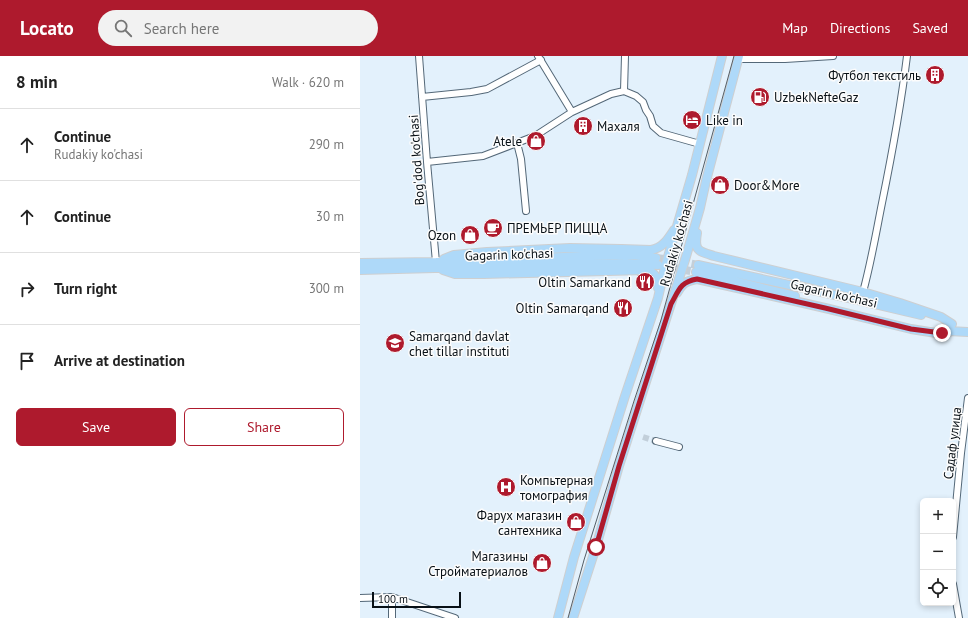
<!DOCTYPE html>
<meta charset="utf-8">
<style>
:root{--surface:#fff;--page:#f2f2f2;--text:#222;--muted:#767676;--line:#e0e0e0;--accent:#ae1a2d}
body{margin:0;font-family:"PT Sans",sans-serif;background:var(--page);color:var(--text)}
.controls{position:absolute;right:12px;bottom:12px;display:grid;overflow:hidden;border-radius:6px;box-shadow:0 2px 6px #0003}
.controls button{width:36px;height:36px;display:grid;place-items:center;padding:0;border:0;border-bottom:1px solid var(--line);background:var(--surface);color:var(--text);font:20px sans-serif}
.scale{position:absolute;left:12px;bottom:10px;width:89px;box-sizing:border-box;padding-left:4px;border:2px solid #081016;border-top:0;font-size:11px;line-height:14px;white-space:nowrap;color:#081016;-webkit-text-stroke:3px #fcfcfc;paint-order:stroke}
.stop{position:absolute;width:12px;height:12px;margin:-9px;border:3px solid #ae1a2d;border-radius:50%;background:#fff}
.stop.end{background:#ae1a2d;border-color:#fff;box-shadow:0 1px 4px #0008}
.list{margin:0;padding:0;list-style:none}
h2{display:flex;justify-content:space-between;align-items:center;height:52px;margin:0;padding:0 16px;font-size:17px}
h2 small{font-size:13px;font-weight:400;color:var(--muted)}
.list li{display:grid;grid-template-columns:26px 1fr auto;gap:12px;align-items:center;box-sizing:border-box;height:72px;padding:0 16px;border-top:1px solid var(--line)}
.list b{display:block;font-size:15px;white-space:nowrap}
.list p{margin:0;font-size:13px;white-space:nowrap;color:var(--muted)}
.list em{font-size:13px;font-style:normal;color:var(--muted)}
.actions{display:flex;gap:8px;padding:12px 16px}
.actions a{flex:1;padding:9px 0;border:1px solid var(--accent);border-radius:6px;text-align:center;font-size:14px;color:var(--accent)}
.actions .main{background:var(--accent);color:#fff}
.icon{flex:none;width:22px;height:22px;fill:none;stroke:currentColor;stroke-width:2;stroke-linecap:round;stroke-linejoin:round}
.map{position:relative;flex:none;width:608px;height:562px;overflow:hidden}
header{display:flex;align-items:center;gap:24px;box-sizing:border-box;height:56px;padding:0 20px;background:var(--accent);color:#fff}
header strong{font-size:19px}
nav{display:flex;gap:22px;margin-inline-start:auto;font-size:14px}
.search{width:280px;height:36px;background:var(--page);display:flex;align-items:center;gap:10px;box-sizing:border-box;padding:0 14px;border-radius:22px;color:var(--muted);font-size:15px}
main{display:flex}
aside{flex:1;background:var(--surface)}
.map>svg:first-child{display:block}
.lines{fill:none;stroke-linecap:round;stroke-linejoin:round}
.minor-tunnel{stroke:#c2cfda;stroke-width:6;stroke-dasharray:6 3;stroke-linecap:butt}
.major-tunnel{stroke:#c2cfda;stroke-width:8;stroke-dasharray:8 4;stroke-linecap:butt}
.minor-casing{stroke:#546878;stroke-width:8}
.major-casing{stroke:#cecfd0;stroke-width:10}
.minor{stroke:#fff;stroke-width:6}
.major{stroke:#aed9f9;stroke-width:8}
.tram{stroke:#545e66;stroke-width:1}
.route{stroke:#ae1a2d;stroke-width:5}
.labels{text-anchor:middle;stroke-width:3;stroke-linejoin:round;paint-order:stroke}
.poi-label{font-size:13px;fill:#081016;stroke:#fcfcfc;text-anchor:end}
.street-label{font-size:13px;fill:#081016;stroke:#fcfcfc}
</style>
<header>
<strong>Locato</strong>
<div class="search"><svg class="icon" aria-label="search" viewBox="0 0 24 24"><circle cx="10" cy="10" r="6"/><path d="M15 15l6 6"/></svg>Search here</div>
<nav><a>Map</a><a>Directions</a><a>Saved</a></nav>
</header>
<main>
<aside>
<h2>8 min<small>Walk · 620 m</small></h2>
<ul class="list">
<li><svg class="icon" aria-label="ahead" viewBox="0 0 24 24"><path d="M12 20V5M6 11l6-6 6 6"/></svg><div><b>Continue</b><p>Rudakiy ko'chasi</p></div><em>290 m</em></li>
<li><svg class="icon" aria-label="ahead" viewBox="0 0 24 24"><path d="M12 20V5M6 11l6-6 6 6"/></svg><div><b>Continue</b></div><em>30 m</em></li>
<li><svg class="icon" aria-label="right" viewBox="0 0 24 24"><path d="M7 20v-9h11M14 6l5 5-5 5"/></svg><div><b>Turn right</b></div><em>300 m</em></li>
<li><svg class="icon" aria-label="arrive" viewBox="0 0 24 24"><path d="M6 21V4h12l-3 4 3 4H6"/></svg><div><b>Arrive at destination</b></div></li>
</ul>
<div class="actions"><a class="main">Save</a><a>Share</a></div>
</aside>
<div class="map">
<svg width="608" height="562" viewBox="0 0 608 562">
<rect width="100%" height="100%" fill="#e3f1fc"/>
<g class="lines">
<path class="minor-tunnel" d="M283,381l13,4"/>
<path class="major-tunnel" d="M296,202l22,3 20,4
M299,209l37,7"/>
<defs>
<path id="minor" d="M59,0l8,106 9,100
M265,0l-1,35 12,5 7,6 3,8 4,6 3,10 8,7 39,11
M378,3h47l48,-3
M62,41l49,-5 16,-3 54,-29
M212,56l39,-18 13,-3
M157,87l4,16 5,52
M67,106l56,-6 52,-20 37,-24 -34,-56
M503,236c8,-29 13,-59 19,-89 10,-49 19,-98 25,-147
M296,385l23,6
M593,481l8,-84 7,-55
M593,528l6,34
M32,541v21
M0,542l32,-1 63,21"/>
<path id="major" d="M337,177c-3,18 1,18 17,23l149,36 37,11 41,14 11,7
M84,203l10,-4 33,-3 83,-4 51,1 30,1c12,-2 17,-11 23,-20
M0,207l76,-1 177,-7h22l21,3
M338,209l160,35 63,15
M0,214l266,-7 32,2
M83,214l12,4h29l163,-4c9,3 11,9 11,18
M336,216l99,24
M317,237c6,-10 9,-12 20,-14l128,29 86,21 25,4h6l11,-2
M588,275l20,1
M198,562l16,-61 51,-161 33,-98 7,-31 27,-92 30,-119
M213,562l23,-71 23,-81 66,-206 15,-52 6,-27 33,-125"/>
</defs>
<use href="#minor" class="minor-casing"/>
<use href="#major" class="major-casing"/>
<use href="#minor" class="minor"/>
<use href="#major" class="major"/>
<path class="tram" d="M208,562l16,-58 50,-159 27,-81 73,-264"/>
</g>
<g class="lines">
<path class="route" d="M236,491l23,-81 52,-162c8,-14 9,-22 26,-25l128,29 86,21 31,4"/>
</g>
<defs>
<symbol id="building-disc" viewBox="-11 -11 22 22"><circle r="9.5" fill="#ae1a2d" stroke="#fcfcfc"/><path d="M-4-6H4V6H1V3H-1V6H-4ZM-2.5-4.3h1.7v1.8h-1.7ZM.8-4.3h1.7v1.8H.8ZM-2.5-1h1.7V.8h-1.7ZM.8-1h1.7V.8H.8Z" fill="#fff"/></symbol>
<symbol id="fuel-disc" viewBox="-11 -11 22 22"><circle r="9.5" fill="#ae1a2d" stroke="#fcfcfc"/><path d="M-5.5-6h7V0h2V4h1.3V-2.5L3-4.5l.8-.8L6-3V5H2.5V1h-1V6h-7ZM-4.2-4.7v3.2H.2V-4.7Z" fill="#fff"/></symbol>
<symbol id="hotel-disc" viewBox="-11 -11 22 22"><circle r="9.5" fill="#ae1a2d" stroke="#fcfcfc"/><path d="M-6-4.5h1.5V1H6V5H4.5V3h-9V5H-6ZM-4 0a1.8 1.8 0 1 1 3.6 0ZM.5 0V-2.5h3Q6-2.5 6 0Z" fill="#fff"/></symbol>
<symbol id="shop-disc" viewBox="-11 -11 22 22"><circle r="9.5" fill="#ae1a2d" stroke="#fcfcfc"/><path d="M-5-2.5h2.3a2.7 3.5 0 0 1 5.4 0H5L5.5 6h-11ZM-1.5-2.5h3a1.5 2.3 0 0 0-3 0Z" fill="#fff"/></symbol>
<symbol id="cafe-disc" viewBox="-11 -11 22 22"><circle r="9.5" fill="#ae1a2d" stroke="#fcfcfc"/><path d="M-5.5-4.5H6V0H3Q3 3.5 0 3.5H-2.5Q-5.5 3.5-5.5 0ZM3-3.2v2h1.7v-2ZM-6 4.5H4V6H-6Z" fill="#fff"/></symbol>
<symbol id="restaurant-disc" viewBox="-11 -11 22 22"><circle r="9.5" fill="#ae1a2d" stroke="#fcfcfc"/><path d="M-5-6h1v4h1v-4h1v4h1v-4h1v5L-1.5 .5V6h-2V.5L-5-1ZM5-6V6H3V1.5H1.5Q1.5-4 5-6Z" fill="#fff"/></symbol>
<symbol id="university-disc" viewBox="-11 -11 22 22"><circle r="9.5" fill="#ae1a2d" stroke="#fcfcfc"/><path d="M0-5L7-2L0 1L-7-2ZM-4 1L0 2.5L4 1V4Q0 6-4 4Z" fill="#fff"/></symbol>
<symbol id="hospital-disc" viewBox="-11 -11 22 22"><circle r="9.5" fill="#ae1a2d" stroke="#fcfcfc"/><path d="M-5-5h3v3.5h4V-5h3V5h-3V1.5h-4V5h-3Z" fill="#fff"/></symbol>
</defs>
<g fill-rule="evenodd">
<use href="#building-disc" x="564" y="8" width="22" height="22"/>
<use href="#fuel-disc" x="389" y="30" width="22" height="22"/>
<use href="#hotel-disc" x="321" y="53" width="22" height="22"/>
<use href="#building-disc" x="212" y="59" width="22" height="22"/>
<use href="#shop-disc" x="165" y="74" width="22" height="22"/>
<use href="#shop-disc" x="349" y="118" width="22" height="22"/>
<use href="#cafe-disc" x="122" y="161" width="22" height="22"/>
<use href="#shop-disc" x="99" y="168" width="22" height="22"/>
<use href="#restaurant-disc" x="274" y="215" width="22" height="22"/>
<use href="#restaurant-disc" x="252" y="241" width="22" height="22"/>
<use href="#university-disc" x="24" y="276" width="22" height="22"/>
<use href="#hospital-disc" x="135" y="420" width="22" height="22"/>
<use href="#shop-disc" x="205" y="455" width="22" height="22"/>
<use href="#shop-disc" x="171" y="496" width="22" height="22"/>
</g>
<g class="labels">
<g class="poi-label">
<text x="561" y="24">Футбол текстиль</text>
<text x="414" y="46" text-anchor="start">UzbekNefteGaz</text>
<text x="346" y="69" text-anchor="start">Like in</text>
<text x="237" y="75" text-anchor="start">Махаля</text>
<text x="162" y="90">Atele</text>
<text x="374" y="134" text-anchor="start">Door&amp;More</text>
<text x="147" y="177" text-anchor="start">ПРЕМЬЕР ПИЦЦА</text>
<text x="96" y="184">Ozon</text>
<text x="271" y="231">Oltin Samarkand</text>
<text x="249" y="257">Oltin Samarqand</text>
<text x="49" y="285" text-anchor="start">Samarqand davlat<tspan x="49" dy="15">chet tillar instituti</tspan></text>
<text x="160" y="429" text-anchor="start">Компьтерная<tspan x="160" dy="15">томография</tspan></text>
<text x="202" y="464">Фарух магазин<tspan x="202" dy="15">сантехника</tspan></text>
<text x="168" y="505">Магазины<tspan x="168" dy="15">Стройматериалов</tspan></text>
</g>
<g class="street-label">
<text transform="translate(56 104) rotate(-94)" y="5">Bog'dod ko'chasi</text>
<text transform="translate(316 187) rotate(-74)" y="5">Rudakiy ko'chasi</text>
<text transform="translate(149 198) rotate(-2)" y="5">Gagarin ko'chasi</text>
<text transform="translate(474 237) rotate(13)" y="5">Gagarin ko'chasi</text>
<text transform="translate(592 387) rotate(-83)" y="5">Садаф улица</text>
</g>
</g>
</svg>
<div class="controls">
<button>+</button>
<button>−</button>
<button><svg class="icon" aria-label="locate" viewBox="0 0 24 24"><circle cx="12" cy="12" r="6"/><path d="M12 2v4M12 18v4M2 12h4M18 12h4"/></svg></button>
</div>
<div class="scale">100 m</div>
<div class="stop" style="left:236px;top:491px"></div>
<div class="stop end" style="left:582px;top:277px"></div>
</div>
</main>
